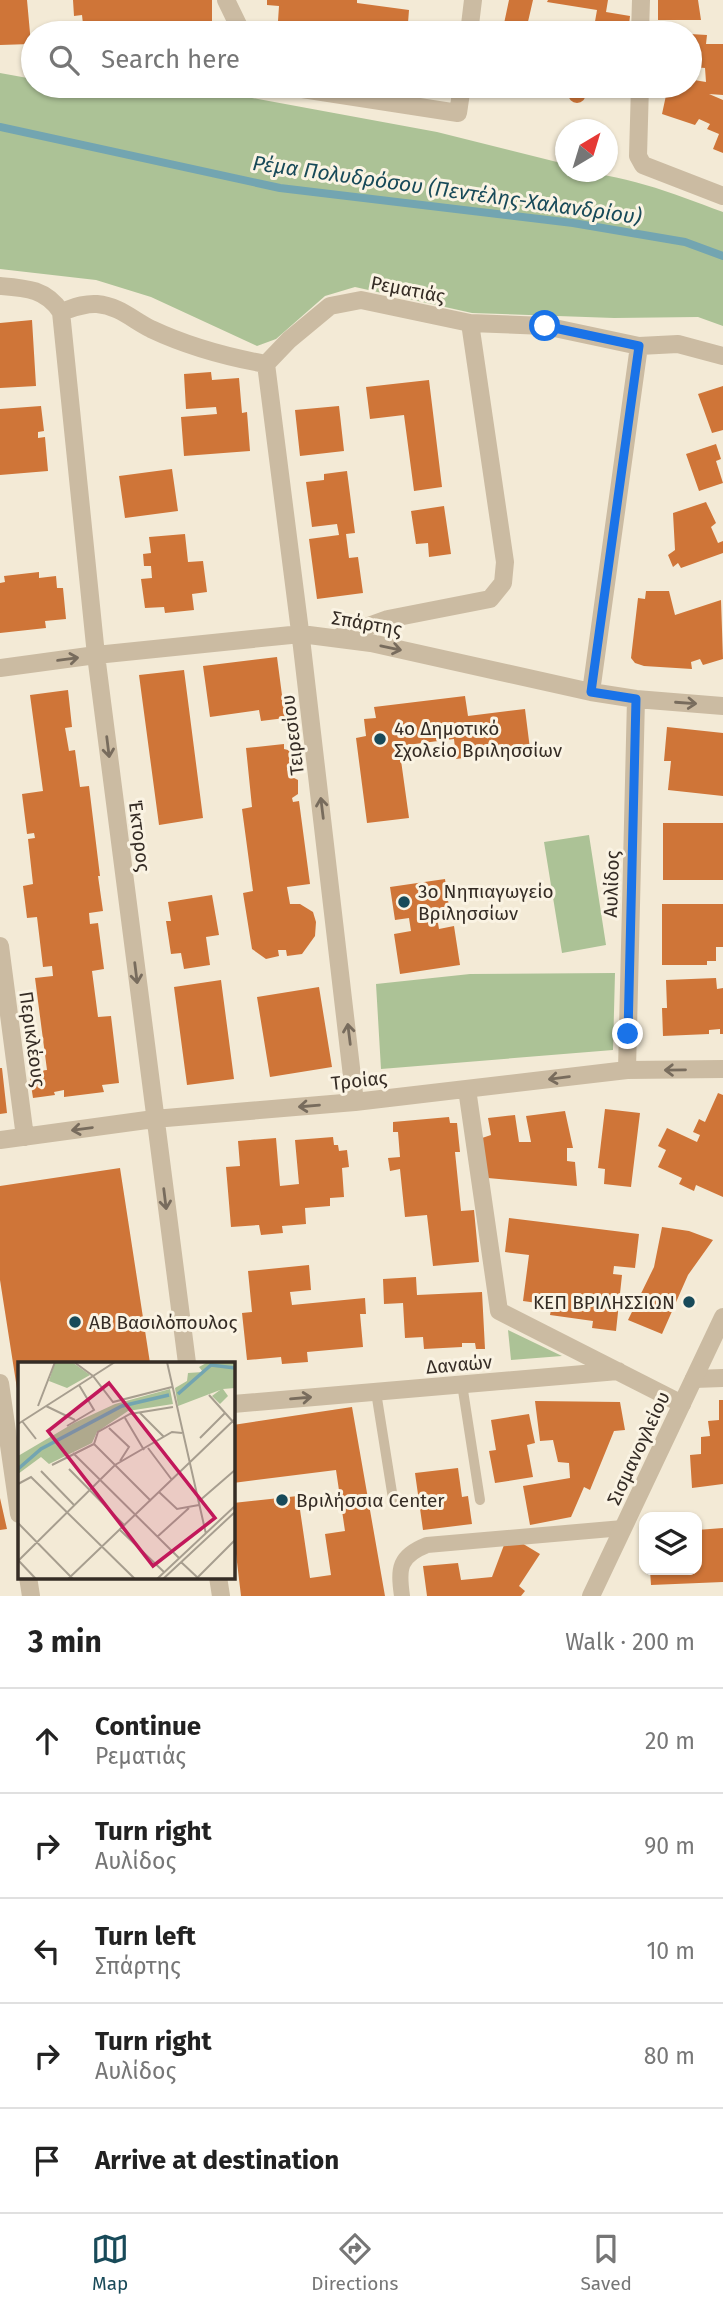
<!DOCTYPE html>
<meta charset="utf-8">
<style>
:root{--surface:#fff;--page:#f6f6f6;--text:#222;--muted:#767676;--line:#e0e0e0;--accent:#184a59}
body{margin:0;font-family:"Fira Sans",sans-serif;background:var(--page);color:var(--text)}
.controls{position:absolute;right:21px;bottom:21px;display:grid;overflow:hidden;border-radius:14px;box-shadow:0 2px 5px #0004}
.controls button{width:63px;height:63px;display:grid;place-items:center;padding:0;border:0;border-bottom:2px solid var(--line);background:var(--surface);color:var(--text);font:35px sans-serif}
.compass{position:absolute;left:555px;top:119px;width:63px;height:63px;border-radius:50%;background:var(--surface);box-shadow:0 2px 5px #0004;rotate:38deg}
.stop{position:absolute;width:21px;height:21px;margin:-16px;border:5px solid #1a73e8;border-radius:50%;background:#fff}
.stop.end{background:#1a73e8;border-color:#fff;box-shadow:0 2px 7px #0008}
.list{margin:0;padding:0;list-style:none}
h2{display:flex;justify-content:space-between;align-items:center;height:91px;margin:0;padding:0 28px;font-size:30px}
h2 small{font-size:23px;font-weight:400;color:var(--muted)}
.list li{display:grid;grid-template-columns:46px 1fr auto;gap:21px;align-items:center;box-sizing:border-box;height:105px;padding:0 28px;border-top:2px solid var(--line)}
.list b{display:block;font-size:26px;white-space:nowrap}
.list p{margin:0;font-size:23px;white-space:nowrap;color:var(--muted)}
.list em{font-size:23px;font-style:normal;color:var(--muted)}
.icon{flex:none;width:38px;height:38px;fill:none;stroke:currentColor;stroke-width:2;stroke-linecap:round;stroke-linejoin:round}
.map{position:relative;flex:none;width:723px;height:1596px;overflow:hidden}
.search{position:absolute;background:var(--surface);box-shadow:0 2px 5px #0004;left:21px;right:21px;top:21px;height:77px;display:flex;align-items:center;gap:18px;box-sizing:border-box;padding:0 24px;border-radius:38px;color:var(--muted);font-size:26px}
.sheet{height:616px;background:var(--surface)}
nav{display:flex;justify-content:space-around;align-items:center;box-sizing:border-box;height:98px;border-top:2px solid var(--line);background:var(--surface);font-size:19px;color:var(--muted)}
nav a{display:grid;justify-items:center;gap:4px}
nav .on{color:var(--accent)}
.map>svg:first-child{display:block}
.green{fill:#acc296}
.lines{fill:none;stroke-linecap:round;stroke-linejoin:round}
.stream{stroke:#73a5b1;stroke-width:8}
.building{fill:#cf7538;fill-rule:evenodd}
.service{stroke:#cbbba2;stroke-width:10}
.pedestrian{stroke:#cbbba2;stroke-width:16}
.minor{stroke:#cbbba2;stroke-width:18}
.tertiary{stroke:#cbbba2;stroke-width:18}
.oneway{stroke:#786c5d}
.route{stroke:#1a73e8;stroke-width:9}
.poi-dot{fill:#184a59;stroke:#faf3e3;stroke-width:2.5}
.labels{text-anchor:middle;stroke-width:6;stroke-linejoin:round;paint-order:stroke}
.street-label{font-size:19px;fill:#352c25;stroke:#faf3e3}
.poi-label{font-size:19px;fill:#352c25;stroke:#faf3e3;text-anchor:start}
.water-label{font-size:21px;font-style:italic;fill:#184a59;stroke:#faf3e3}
.inset-river{fill:none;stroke:#73a5b1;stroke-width:3.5}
.inset-road{fill:none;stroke:#a79e8f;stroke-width:2}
.view{fill:#c2185b;fill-opacity:0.15;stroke:#c2185b;stroke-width:3.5}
.inset-edge{fill:none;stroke:#352c25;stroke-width:3.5}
</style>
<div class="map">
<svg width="723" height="1596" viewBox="0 0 723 1596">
<rect width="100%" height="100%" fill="#f3ead6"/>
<path class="green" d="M0,73l33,6v7h39l164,9 201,37 128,32 1,8c55,0 105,21 157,40v114l-25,-9 -84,1 -142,-5 -117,-26 -30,9 -49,43 -19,7 -106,-49 -55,-17 -96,-11z
M589,835l17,110 -44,8 -18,-111z
M615,973l-2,77 -232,19 -5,-85 94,-10z
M508,1330l54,26 -51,4z"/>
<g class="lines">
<path class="stream" d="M0,127l280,61 293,35 112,19 38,14"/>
</g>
<path class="building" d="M0,0h27l4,44 -31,1z
M73,0h139v23l-8,10h-46v-6h-11v6h-30l2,-10 -17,1v8l-18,1 -2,-18 -8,1z
M267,0h90v3l52,7 -1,13 8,1 -1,9h-130l1,-11 -8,-1 1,-15 -12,-1z
M509,0h24l-6,26 13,3 -1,4h-37z
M548,0h60l-2,12 24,4 -2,17h-35l4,-23 -50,-8z
M658,0h40l3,20h-43z
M660,24l20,1 -1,8h-19z
M543,27l33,5v1h-34z
M690,34l17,1 -1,9h17v51l-14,-1 14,6v53l-10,-4 6,-15 -12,-5 3,-5 -11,-5 -4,6 -33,-11 6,-28h22zM694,67l11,1 1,14 -12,-2z
M568 94a9 9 0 1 1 18 0a9 9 0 1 1-18 0Z
M491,86h34l-2,8z
M32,320l4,66 -36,2v-65z
M211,372l1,8 27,-2 3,35 5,-1 3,39 -66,5 -3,-39 36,-3 -1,-7 -30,2 -2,-35z
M429,380l13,107 -28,4 -10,-76 -34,4 -4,-32z
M723,386v44l-11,3 -14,-39z
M41,406l3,25 -6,1v6l7,-1 3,34 -48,4v-66z
M339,406l5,45 -44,5 -5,-46z
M716,444l5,15 -5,2 7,22 -24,8 -13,-37z
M172,469l6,42 -53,7 -6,-42z
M347,471l8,62 -9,1 3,24 9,-1 5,36 -46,6 -8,-60 30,-4 -2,-11 -25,3 -6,-45 18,-2v-6z
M706,502l10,21 -5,4 7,16 5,-2v12l-42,15 -3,-5 -5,4 -5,-12 7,-5 -2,-37z
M444,506l7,48 -22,3 -1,-14 -12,1 -5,-33z
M185,534l3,28 15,-1 4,31 -15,2 2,16 -29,3 -1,-6 -19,1 -4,-29 11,-1 -1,-12h-7l-1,-12 8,-1 -2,-16z
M39,572v6l17,-2 1,12h6l3,31 -21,2 1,7 -46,5v-50l5,-1 -1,-6z
M646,591h23l6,24 46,-15 2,59 -20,6 -3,-6 -9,3 1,7 -48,-3 -9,-3 -4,-5 7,-60 7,1z
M277,657l8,61 -24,3 -2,-11 -49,7 -7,-51z
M184,670l19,148 -44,7 -20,-150z
M68,690l4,37 -7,1 4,23 6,-1 5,37 9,-1 11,90h-2l5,35 -14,2 1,11 8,-1 6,46 -12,2 6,46 13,-1 8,67 -17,2 2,7 -40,5v-7l-10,2 1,3 -22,3 -4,-26 18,-2 -12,-92 18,-2 -1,-10 -9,1 -6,-50 -10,1 -4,-32 10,-2 -5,-45 7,-1 -1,-5 -7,1 -5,-40 21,-3 -13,-96z
M465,696l3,20 57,-7 5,40 -74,10 -2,-20 -55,7 10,72 -42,5 -11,-85 10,-2 -2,-17 12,-1 -2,-11z
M667,727l56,6v63l-55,-6 3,-29h-7z
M284,744v5l8,2 4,9 -2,6 -7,3 3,7 8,4v14l-6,4 1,4 6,-1 11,83 -23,3 3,17h10l13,8 3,10 -1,14 -13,18 -15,2 -1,-6h-8l1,6 -13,3 -14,-10 -9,-56 10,-2 -11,-82 10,-2 -6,-59z
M663,823h60v57h-60z
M445,879l5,35 -13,3 2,12 15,-3 6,39 -60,9 -6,-40 17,-3 -2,-13 -14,2 -5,-33z
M212,895l7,40 -13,2 4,28 -26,4 -3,-16 -10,1 -5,-33h5l-3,-19z
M662,904h61v43h-7v14h-9v4h-45z
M716,978l1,11 6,-1v46h-3v-5l-11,1v4l-46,2 -1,-28h5l-1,-28z
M221,980l13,99 -47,6 -13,-98z
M319,987l13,80 -62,10 -13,-80z
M0,1068h2l5,45 -7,1z
M718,1093l5,2v102l-27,-12 -2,6 -15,-7 3,-6 -24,-11 8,-17 -8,-4 9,-18 30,14 3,-7 -7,-3 6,-13 6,3z
M605,1109l35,4 -9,74 -27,-3 1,-15 -7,-1z
M565,1111l8,37h-6v13l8,1 2,24 -89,-8 -6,-40 9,-3 -3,-17 27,-3 4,27h12l-5,-26z
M449,1117l1,6h7l3,29h-5l6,59 13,-1 5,52 -46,4 -6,-51 -22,2 -5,-48 -10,2 -2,-13 12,-1 -2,-25h-5v-10z
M333,1137l1,8h4l1,6 8,-1 2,17 -7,1 2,29 -14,1v8l-25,2 1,16 -24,2 1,7 -22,2 -2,-10 -28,2 -5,-60 14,-1 -2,-25 38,-3 4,48 19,-2 -4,-44z
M120,1168l30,195h-131l-1,32 -18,-115v-94z
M509,1218l130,16 -4,34 -21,-2 -1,8 9,1 -6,56 -24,-3 1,-7 -43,-6 2,-10 -29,-4 6,-46 -24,-3z
M662,1227l27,4 24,9 -25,35 -26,59 -34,-14 26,-53z
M309,1265l2,25 -21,2 2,13 73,-7 1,16h-6l3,33 -56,5 1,10 -26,2 -1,-7 -34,3 -5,-47 10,-1 -4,-41z
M416,1277l1,18 65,-3 3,57h-9l-1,-6h-13v4l-38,2 -1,-12 -18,1 -2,-35 -19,1 -1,-25z
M719,1400h4v84l-31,4 -2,-33 11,-1v-17l9,-1 -2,-15 11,-1z
M535,1401l85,1 5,28 -11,1 -24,59 -6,-3 -13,30 -41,8 -7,-39 47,-8 -1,-15 -11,-1 -5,-22 -13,1z
M352,1407l33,189h-144l-8,-68v-25l65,-7 12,82 21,-3 -6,-41 20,-3 -9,-61 -103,13v-58z
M529,1414l6,29 -8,2 6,32 -38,6 -6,-32 7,-1 -5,-30z
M458,1468l4,29 6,-1 4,28 -49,6 -8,-57z
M0,1498l7,31 -7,1z
M723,1528v54l-72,3 -1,-15h47v-40z
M520,1542l20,12 -21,32 6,5 -4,5h-94l-4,-30 35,-3 3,17 31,-3 12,-32z"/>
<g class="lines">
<path class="service" d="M462,1384l18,116
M376,1392l18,113"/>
<path class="pedestrian" d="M402,1596c-4,-28 -3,-40 25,-51l196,-17"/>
<path class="minor" d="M226,0l16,33
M469,33l4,-33
M640,33l1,-33
M283,86l175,27 4,-27
M640,86l-2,70 5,9 80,31
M0,286c26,2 46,3 61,26l35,343 91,708
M61,312c12,-4 23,-9 36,-8 22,2 36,16 54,25 36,17 76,28 115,35l23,-24 41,-34 31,-6 109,23 75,3 94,20 39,-2 45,12
M266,364l36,283 53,455
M341,636l47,-17 102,-20 13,-16 2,-21 -35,-239
M0,668l96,-13 205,-21 70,9 220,49 45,7 87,7
M591,692l48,-346
M0,946l25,191
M627,1070l9,-371
M467,1089l32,222 183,93
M0,1140l154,-21 201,-17 272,-32 96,-1
M694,1379l29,-1
M0,1383l19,131
M233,1404l385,-33
M28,1577l3,19
M218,1577l3,19"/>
<path class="tertiary" d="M591,1596l132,-279"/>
</g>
<defs><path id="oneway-shaft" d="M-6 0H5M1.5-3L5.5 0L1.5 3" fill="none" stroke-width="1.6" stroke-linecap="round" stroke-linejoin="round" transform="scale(1.75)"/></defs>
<g class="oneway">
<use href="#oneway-shaft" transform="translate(391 648) rotate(12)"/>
<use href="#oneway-shaft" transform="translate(68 659) rotate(-8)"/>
<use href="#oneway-shaft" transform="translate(686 703) rotate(4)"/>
<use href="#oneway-shaft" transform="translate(108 747) rotate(83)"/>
<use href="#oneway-shaft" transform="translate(322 808) rotate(-97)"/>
<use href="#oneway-shaft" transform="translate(136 973) rotate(83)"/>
<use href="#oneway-shaft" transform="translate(349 1034) rotate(-97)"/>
<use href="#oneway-shaft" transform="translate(675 1070) rotate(179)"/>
<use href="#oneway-shaft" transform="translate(559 1078) rotate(173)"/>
<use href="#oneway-shaft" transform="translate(309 1106) rotate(175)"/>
<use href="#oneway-shaft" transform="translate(82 1129) rotate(172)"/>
<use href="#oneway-shaft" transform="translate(165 1199) rotate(83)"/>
<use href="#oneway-shaft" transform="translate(301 1398) rotate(-5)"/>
</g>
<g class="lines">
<path class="route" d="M545,326l94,20 -48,346 45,7 -8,335"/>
</g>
<g class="poi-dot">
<circle cx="380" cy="739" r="7"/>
<circle cx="404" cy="902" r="7"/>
<circle cx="689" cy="1302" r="7"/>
<circle cx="75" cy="1322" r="7"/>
<circle cx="282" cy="1500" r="7"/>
</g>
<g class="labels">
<g class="street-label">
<text transform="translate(408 289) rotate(11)" y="7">Ρεματιάς</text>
<text transform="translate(367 623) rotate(10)" y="7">Σπάρτης</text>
<text transform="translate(292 735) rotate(-97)" y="7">Τειρεσίου</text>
<text transform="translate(140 836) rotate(83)" y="7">Έκτορος</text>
<text transform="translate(611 884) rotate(-88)" y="7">Αυλίδος</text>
<text transform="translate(33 1039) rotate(82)" y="7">Περικλέους</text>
<text transform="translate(359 1080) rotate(-6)" y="7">Τροίας</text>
<text transform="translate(459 1364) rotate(-5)" y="7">Δαναών</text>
<text transform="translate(638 1448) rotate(-65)" y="7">Σισμανογλείου</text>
</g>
<g class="poi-label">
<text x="394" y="735">4o Δημοτικό<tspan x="394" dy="22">Σχολείο Βριλησσίων</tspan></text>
<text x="418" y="898">3ο Νηπιαγωγείο<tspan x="418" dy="22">Βριλησσίων</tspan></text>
<text x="675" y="1309" text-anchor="end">ΚΕΠ ΒΡΙΛΗΣΣΙΩΝ</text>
<text x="89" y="1329">ΑΒ Βασιλόπουλος</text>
<text x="296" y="1507">Βριλήσσια Center</text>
</g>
<g class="water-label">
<text transform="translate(447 190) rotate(8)" y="7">Ρέμα Πολυδρόσου (Πεντέλης-Χαλανδρίου)</text>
</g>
</g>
<g transform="translate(18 1362)">
<rect width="217" height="217" fill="#f3ead6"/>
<path d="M37,0h17l18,13 -23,13 -18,-7zM190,0h27v26l-12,1 5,7 -8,8 -8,-8 8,-6 -42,16 -3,-18 12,-7 1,-8 15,-1 -4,-5zM152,27l3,15 -45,7 -31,21 -5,11 -43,21 -8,-7 -23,17v-18l56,-33 41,-19z" fill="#acc296"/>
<path class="inset-river" d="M160,32l33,-29 24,3M0,107l23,-20 81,-43 47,-11"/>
<path class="inset-road" d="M56,0l19,14 20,26 59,-15M149,0l39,172M191,33l26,29M20,44l17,-44M28,44l29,14M122,51l24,24M107,56l19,32M4,59l14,18M0,62l97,-62M49,64l27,-16 -15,-25M91,66l20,19 -9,14M182,76l25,-25M76,82l57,57M130,86l24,32M55,91l106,105M34,103l42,-21 4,-12 32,-18 43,-7M51,107l56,57M23,109l33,34M0,122l13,-7 104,102M141,130l18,17 22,-4M180,140l37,-32M0,161l55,56M102,168l44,42M139,175l32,-29M0,198l18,19M0,199l97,-96 57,-33 10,1M163,200l16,15M50,217l167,-160M139,217l78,-73M145,217l72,-67M178,217l39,-39"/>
<path class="view" d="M91,21l106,135 -62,48 -105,-135z"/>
<rect width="217" height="217" class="inset-edge"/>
</g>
</svg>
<div class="controls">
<button><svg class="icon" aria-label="layers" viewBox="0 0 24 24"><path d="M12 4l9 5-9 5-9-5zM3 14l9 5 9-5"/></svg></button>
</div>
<svg class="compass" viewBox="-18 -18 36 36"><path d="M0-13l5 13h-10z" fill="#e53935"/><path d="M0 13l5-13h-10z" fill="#767676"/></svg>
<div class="stop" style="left:545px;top:326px"></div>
<div class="stop end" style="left:628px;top:1034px"></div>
<div class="search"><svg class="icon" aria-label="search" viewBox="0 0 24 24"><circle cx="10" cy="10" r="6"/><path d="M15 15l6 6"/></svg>Search here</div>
</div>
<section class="sheet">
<h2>3 min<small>Walk · 200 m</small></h2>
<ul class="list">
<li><svg class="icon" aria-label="ahead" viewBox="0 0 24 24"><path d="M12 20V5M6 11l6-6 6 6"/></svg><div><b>Continue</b><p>Ρεματιάς</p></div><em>20 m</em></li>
<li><svg class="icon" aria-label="right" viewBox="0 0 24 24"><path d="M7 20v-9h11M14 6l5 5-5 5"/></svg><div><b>Turn right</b><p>Αυλίδος</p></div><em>90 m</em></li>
<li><svg class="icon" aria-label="left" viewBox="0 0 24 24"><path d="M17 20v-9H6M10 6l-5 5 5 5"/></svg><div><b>Turn left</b><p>Σπάρτης</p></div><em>10 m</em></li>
<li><svg class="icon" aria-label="right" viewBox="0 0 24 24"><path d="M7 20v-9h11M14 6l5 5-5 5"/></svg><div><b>Turn right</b><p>Αυλίδος</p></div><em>80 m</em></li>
<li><svg class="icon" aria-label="arrive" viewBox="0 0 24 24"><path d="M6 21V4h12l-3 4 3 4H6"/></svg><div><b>Arrive at destination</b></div></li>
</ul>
</section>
<nav>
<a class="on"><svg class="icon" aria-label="map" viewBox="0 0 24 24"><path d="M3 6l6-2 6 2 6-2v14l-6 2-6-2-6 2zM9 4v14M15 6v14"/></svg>Map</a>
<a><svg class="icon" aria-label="directions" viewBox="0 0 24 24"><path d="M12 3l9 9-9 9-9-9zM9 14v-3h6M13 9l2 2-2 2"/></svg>Directions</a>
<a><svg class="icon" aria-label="saved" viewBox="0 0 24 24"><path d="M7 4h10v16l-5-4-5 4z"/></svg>Saved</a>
</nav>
